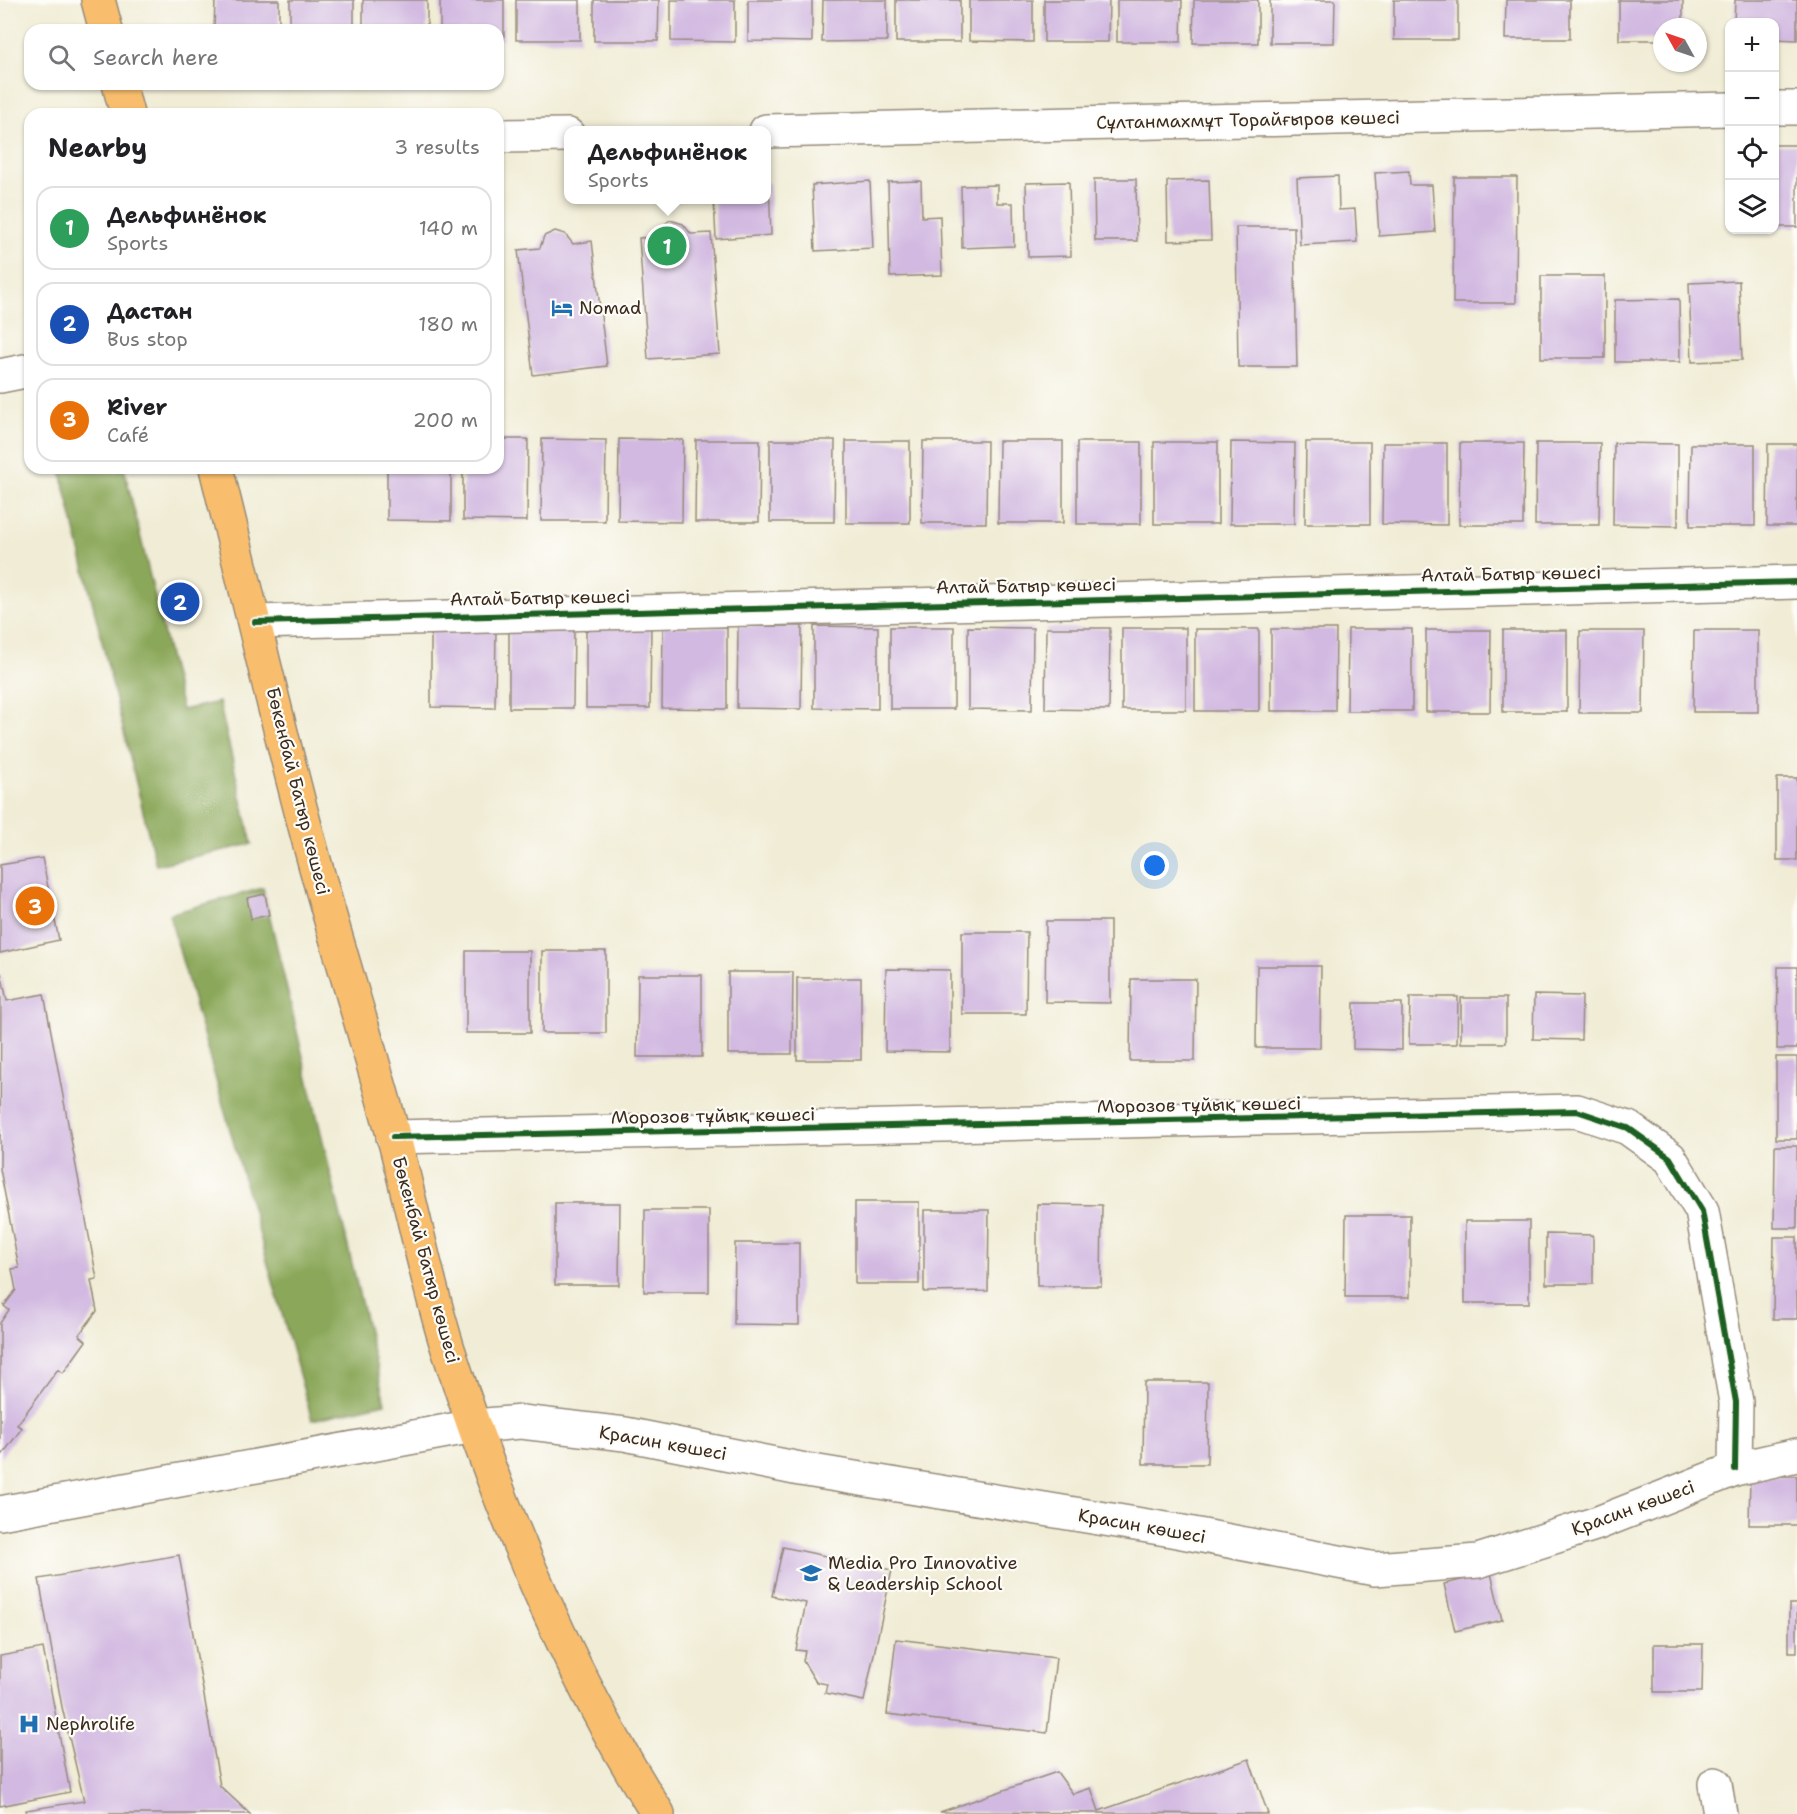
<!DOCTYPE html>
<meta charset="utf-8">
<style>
:root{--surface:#fff;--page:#f2f2f2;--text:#202124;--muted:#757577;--line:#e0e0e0;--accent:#1f6fb2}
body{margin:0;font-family:"Shantell Sans",sans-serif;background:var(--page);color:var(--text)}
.controls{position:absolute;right:18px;top:18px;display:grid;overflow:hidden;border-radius:12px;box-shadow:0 2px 4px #0004}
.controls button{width:54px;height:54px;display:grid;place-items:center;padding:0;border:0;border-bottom:2px solid var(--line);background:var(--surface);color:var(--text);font:30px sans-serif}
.compass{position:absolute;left:1653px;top:18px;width:54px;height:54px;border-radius:50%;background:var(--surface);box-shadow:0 2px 4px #0004;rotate:310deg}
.you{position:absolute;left:1155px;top:866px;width:21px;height:21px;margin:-15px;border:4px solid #fff;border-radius:50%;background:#1a73e8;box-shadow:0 0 0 9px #1a73e833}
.badge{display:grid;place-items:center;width:39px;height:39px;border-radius:50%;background:var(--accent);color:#fff;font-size:20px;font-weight:700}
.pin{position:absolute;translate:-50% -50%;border:3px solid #fff;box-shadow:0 2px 6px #0006}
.popup{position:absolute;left:564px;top:126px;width:207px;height:78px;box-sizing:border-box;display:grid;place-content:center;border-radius:12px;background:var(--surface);filter:drop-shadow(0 2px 4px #0005);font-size:20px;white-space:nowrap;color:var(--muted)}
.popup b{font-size:22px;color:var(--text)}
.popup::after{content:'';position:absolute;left:50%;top:100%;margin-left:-12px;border:12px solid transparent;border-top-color:var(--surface)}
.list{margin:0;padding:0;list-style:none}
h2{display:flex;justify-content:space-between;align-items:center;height:78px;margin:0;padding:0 24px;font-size:26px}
h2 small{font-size:20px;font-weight:400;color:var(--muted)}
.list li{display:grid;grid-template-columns:39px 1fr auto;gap:18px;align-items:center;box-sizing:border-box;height:84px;margin:0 12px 12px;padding:0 12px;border:2px solid var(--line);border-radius:18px}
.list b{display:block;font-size:22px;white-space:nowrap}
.list p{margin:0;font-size:20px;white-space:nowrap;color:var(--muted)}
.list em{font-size:20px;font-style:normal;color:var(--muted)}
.icon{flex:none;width:33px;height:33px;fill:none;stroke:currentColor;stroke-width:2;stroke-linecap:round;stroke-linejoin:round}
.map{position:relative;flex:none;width:1797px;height:1814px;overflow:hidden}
.search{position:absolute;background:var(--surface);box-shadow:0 2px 4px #0004;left:24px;top:24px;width:480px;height:66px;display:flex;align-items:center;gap:15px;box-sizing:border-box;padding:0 21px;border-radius:18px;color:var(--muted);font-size:22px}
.panel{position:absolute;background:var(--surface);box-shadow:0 2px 4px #0004;left:24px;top:108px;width:480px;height:366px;border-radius:18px}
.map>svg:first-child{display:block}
.forest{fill:#8ba85a;stroke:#63693c;stroke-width:1.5}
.building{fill:#d2b9e1}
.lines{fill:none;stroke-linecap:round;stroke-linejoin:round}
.minor-casing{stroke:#968b7a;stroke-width:36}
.major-casing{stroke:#968b7a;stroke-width:36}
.minor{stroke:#fff;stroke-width:33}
.major{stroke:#f9be6d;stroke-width:33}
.cycleway-casing{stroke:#fdfcf7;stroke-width:10}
.cycleway{stroke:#1b5e20;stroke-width:6}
.labels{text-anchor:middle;stroke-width:4.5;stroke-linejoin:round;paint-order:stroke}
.street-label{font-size:18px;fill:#3b2a1e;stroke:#fdfcf7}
.poi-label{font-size:18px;fill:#3b2a1e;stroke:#fdfcf7;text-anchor:start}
</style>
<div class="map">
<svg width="1797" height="1814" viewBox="0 0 1797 1814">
<rect width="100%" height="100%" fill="#fdfcf7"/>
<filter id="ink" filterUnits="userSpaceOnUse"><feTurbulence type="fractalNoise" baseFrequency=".0167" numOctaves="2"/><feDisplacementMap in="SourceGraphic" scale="12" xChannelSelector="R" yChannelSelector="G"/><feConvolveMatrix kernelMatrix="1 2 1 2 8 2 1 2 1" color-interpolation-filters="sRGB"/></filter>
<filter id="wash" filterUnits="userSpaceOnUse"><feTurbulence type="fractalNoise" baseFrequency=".008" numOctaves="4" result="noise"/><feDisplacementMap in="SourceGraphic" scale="24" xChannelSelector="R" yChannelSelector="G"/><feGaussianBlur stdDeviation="1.35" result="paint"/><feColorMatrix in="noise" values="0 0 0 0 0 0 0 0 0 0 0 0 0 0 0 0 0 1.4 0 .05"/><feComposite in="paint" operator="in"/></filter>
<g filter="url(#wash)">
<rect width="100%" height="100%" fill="#f0ecd5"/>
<path class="forest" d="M60,468h64l58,242 37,-8 33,142 -96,21z
M263,888l122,515 -73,17 -143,-506z"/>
<g id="blocks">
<path class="building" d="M215,0h64v30h-65z
M290,0h64v30h-64z
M363,0h64v30h-64z
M440,0h64v40h-6v-10h-58z
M516,0h64v40h-64z
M594,0h65l-1,41h-64z
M671,0h64v42l-64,-1z
M748,0h64v42l-64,-1z
M823,0h64v41l-65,1z
M896,0h64v42h-64z
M969,0h64v42l-64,-1z
M1044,0h65l-1,42h-64z
M1117,0h65l-1,42h-64z
M1194,0h64v43h-65z
M1270,0h65l-1,43h-64z
M1394,0h64v40h-64z
M1506,0h64v39h-65z
M1619,0h64v27h-21v13h-43z
M1735,0h62v40l-23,-1v-17h-40z
M1774,145h23v82h-23z
M1409,171l1,14h22l3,47 -56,4 -4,-63z
M1338,176l1,34 16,-1 2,33 -57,3 -3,-67z
M1454,177h63l-1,126h-63z
M1094,179h42l1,62h-42z
M1209,180l2,60 -43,1 -1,-60z
M870,181l3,67 -58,3 -3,-66z
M921,181l1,36 18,-1 2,59 -52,2 -2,-95z
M1069,182l2,74 -43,1 -2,-74z
M766,183h3l2,52 -55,4 -2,-39h52z
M997,185v18h16l1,43 -52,2 -1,-62z
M670,220l13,4 8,10 20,-1 9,121 -72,5 -9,-121 16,-1 4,-8z
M1236,227h58l3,140h-59z
M555,231l10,3 8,10 19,-3 15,125 -74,9 -15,-125 22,-2 4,-12z
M1541,276h64v82h-64z
M1739,281l3,79 -50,2 -3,-79z
M1679,299l1,63h-65v-62z
M498,439h30l-1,82 -64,-1v-52h35z
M542,439l64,1 -1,81h-64z
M619,439l64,1 -1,82 -64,-1z
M696,440h64l-1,82h-64z
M770,440h65l-1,82h-64z
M846,441h64v82h-64z
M923,441h64l-1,82h-64z
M999,441h64v82h-65z
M1077,442h64v82h-64z
M1154,442h64v82h-64z
M1231,442l64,1 -1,81h-64z
M1306,442h64v82h-65z
M1383,443h64v82l-65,-1z
M1460,443h64l-1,82h-64z
M1536,443h64l-1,82h-64z
M1614,443l64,1v82l-65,-1z
M1691,444h64v82h-65z
M1768,444h29v82h-30z
M387,468h64v53l-64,-1z
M431,625l65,1 -1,82 -64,-1z
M509,626h65l-1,82h-64z
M586,626h65l-1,82h-64z
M663,626l64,1v82l-65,-1z
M738,626h64l-1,83 -64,-1z
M814,626l64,1v82l-64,-1z
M890,627h64v82h-64z
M968,627l65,1 -1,82 -64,-1z
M1046,628h64l-1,82 -64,-1z
M1122,628h64v82h-64z
M1195,629h64v82h-64z
M1271,629h65l-1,82h-64z
M1348,629h64v82h-65z
M1426,630h65l-1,82h-64z
M1503,630h64v82h-64z
M1694,630h64v82h-65z
M1580,631h64l-1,82h-64z
M1777,778h20v82h-20z
M42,858l17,82 -59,13v-88z
M265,894l4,21 -18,4 -4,-21z
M1046,921h64v82l-65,-1z
M962,932h65l-1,82h-64z
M466,951h64v82h-64z
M542,951h64v82h-64z
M1257,966h64l-1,82h-64z
M1778,967h19v82h-20z
M886,969l64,1v82l-65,-1z
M1,972l6,29 37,-7 53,285 -6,1 6,31 -18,24 7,6 -23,32 -5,-4 -41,56 5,3 -22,30v-135l9,-13 -5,-4 12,-16 -4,-21 7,-1 -19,-99z
M728,972h65l-1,82h-64z
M638,975h64v82h-65z
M797,978h64v82h-64z
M1131,979h65l-1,82h-65z
M1534,995l48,1 -1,44 -48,-1z
M1410,997h48l-1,47h-48z
M1461,998h45v45h-45z
M1354,1003h48v47l-49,-1z
M1776,1057h21v82h-21z
M1775,1146h22v82h-23z
M855,1202h64v82h-64z
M555,1203h65l-1,82h-64z
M1037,1204l65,1 -1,81h-64z
M645,1210h64v82h-65z
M924,1210h65l-1,81 -64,1z
M1346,1215h64v82h-65z
M1465,1221h64v82h-64z
M1546,1234l47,1v49h-47z
M1774,1237h23v82h-24z
M735,1243h64v82l-65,-1z
M1144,1382h64l-1,82h-64z
M1750,1476h47v49h-48z
M783,1547l109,23 -28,131 -39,-8 2,-9 -11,-2 -13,-21 2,-10 -9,-1 10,-47 -34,-7z
M179,1555l41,231 30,28h-223l-1,-4 58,-9 -22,-94 -23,-128z
M1491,1573l11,47 -47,11 -11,-47z
M1789,1604h8v48h-8z
M896,1639l160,19 -9,75 -160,-19z
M1654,1644h49l-1,48h-48z
M43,1648l27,144 -70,14v-150z
M1249,1759l19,55 -328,-2 117,-40 16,22 18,-6 8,23z"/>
</g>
</g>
<g filter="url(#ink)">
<use href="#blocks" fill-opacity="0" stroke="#968b7a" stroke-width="1.5"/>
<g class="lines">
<defs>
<path id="minor" d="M1774,108h23
M766,131l964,-22
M498,136l70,-1
M0,376l30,-6
M255,622l1542,-40
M393,1137l1184,-26 51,17 42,30 32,53 34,191 -1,67
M0,1513l474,-87 47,-4 104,12 175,35 372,61 203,39 103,-8 120,-38 137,-54 62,-14
M1715,1784l5,30"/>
<path id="major" d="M98,0l8,30
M119,84l8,30
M216,468c32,127 61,255 95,381 26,97 57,193 83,289 18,69 32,140 53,208 52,162 119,324 211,468"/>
</defs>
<use href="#minor" class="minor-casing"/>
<use href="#major" class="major-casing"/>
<use href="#minor" class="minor"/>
<use href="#major" class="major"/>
<defs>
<path id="cycleway" d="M255,622l1542,-40
M393,1137l1184,-26 51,17 42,30 32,53 34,191 -1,67"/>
</defs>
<use href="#cycleway" class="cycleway-casing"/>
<use href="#cycleway" class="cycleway"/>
</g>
</g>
<defs>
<symbol id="hotel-bare" viewBox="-9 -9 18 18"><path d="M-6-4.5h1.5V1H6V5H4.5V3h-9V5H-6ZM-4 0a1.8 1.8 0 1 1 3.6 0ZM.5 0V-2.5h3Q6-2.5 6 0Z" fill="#1f6fb2" stroke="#fdfcf7" stroke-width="2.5" paint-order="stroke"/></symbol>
<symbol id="school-bare" viewBox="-9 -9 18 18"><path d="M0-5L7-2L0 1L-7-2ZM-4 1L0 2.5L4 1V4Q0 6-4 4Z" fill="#1f6fb2" stroke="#fdfcf7" stroke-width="2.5" paint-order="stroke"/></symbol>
<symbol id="hospital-bare" viewBox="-9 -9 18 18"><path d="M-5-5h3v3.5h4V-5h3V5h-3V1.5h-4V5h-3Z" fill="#1f6fb2" stroke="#fdfcf7" stroke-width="2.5" paint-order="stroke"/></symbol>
</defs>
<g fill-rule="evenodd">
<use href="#hotel-bare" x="547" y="293" width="30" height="30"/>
<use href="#school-bare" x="796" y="1558" width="30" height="30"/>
<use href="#hospital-bare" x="14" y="1709" width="30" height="30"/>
</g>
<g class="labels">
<g class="street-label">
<text transform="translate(1248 120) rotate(-1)" y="6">Сұлтанмахмұт Торайғыров көшесі</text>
<text transform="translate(1511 574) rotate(-1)" y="6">Алтай Батыр көшесі</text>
<text transform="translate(1026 586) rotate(-1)" y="6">Алтай Батыр көшесі</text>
<text transform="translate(540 598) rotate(-1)" y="6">Алтай Батыр көшесі</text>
<text transform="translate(298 791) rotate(76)" y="6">Бөкенбай Батыр көшесі</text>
<text transform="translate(1199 1105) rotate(-1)" y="6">Морозов тұйық көшесі</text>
<text transform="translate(713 1116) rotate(-1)" y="6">Морозов тұйық көшесі</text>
<text transform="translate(426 1260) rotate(75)" y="6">Бөкенбай Батыр көшесі</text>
<text transform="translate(663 1443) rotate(10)" y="6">Красин көшесі</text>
<text transform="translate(1633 1508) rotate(-20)" y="6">Красин көшесі</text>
<text transform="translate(1142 1526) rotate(10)" y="6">Красин көшесі</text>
</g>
<g class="poi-label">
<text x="579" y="314">Nomad</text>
<text x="828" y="1569">Media Pro Innovative<tspan x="828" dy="21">&amp; Leadership School</tspan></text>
<text x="46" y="1730">Nephrolife</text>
</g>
</g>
</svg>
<div class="controls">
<button>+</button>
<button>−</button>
<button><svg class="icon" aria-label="locate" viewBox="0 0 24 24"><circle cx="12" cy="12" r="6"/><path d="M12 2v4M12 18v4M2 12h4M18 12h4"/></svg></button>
<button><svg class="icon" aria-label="layers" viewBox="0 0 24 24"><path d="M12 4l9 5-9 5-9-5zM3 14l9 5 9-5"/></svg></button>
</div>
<svg class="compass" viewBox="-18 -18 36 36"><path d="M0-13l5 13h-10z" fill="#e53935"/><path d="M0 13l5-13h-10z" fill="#757577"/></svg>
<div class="you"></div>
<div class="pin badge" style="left:667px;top:246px;background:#2e9e5b">1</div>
<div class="popup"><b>Дельфинёнок</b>Sports</div>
<div class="pin badge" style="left:180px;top:602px;background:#1a4fb4">2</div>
<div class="pin badge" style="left:35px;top:906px;background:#e8710a">3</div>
<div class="search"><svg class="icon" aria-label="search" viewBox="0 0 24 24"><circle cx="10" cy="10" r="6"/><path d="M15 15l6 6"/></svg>Search here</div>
<section class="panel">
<h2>Nearby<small>3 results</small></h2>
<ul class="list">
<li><span class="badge" style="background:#2e9e5b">1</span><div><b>Дельфинёнок</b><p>Sports</p></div><em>140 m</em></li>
<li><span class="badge" style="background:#1a4fb4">2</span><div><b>Дастан</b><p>Bus stop</p></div><em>180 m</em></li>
<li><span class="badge" style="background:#e8710a">3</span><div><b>River</b><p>Café</p></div><em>200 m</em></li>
</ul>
</section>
</div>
